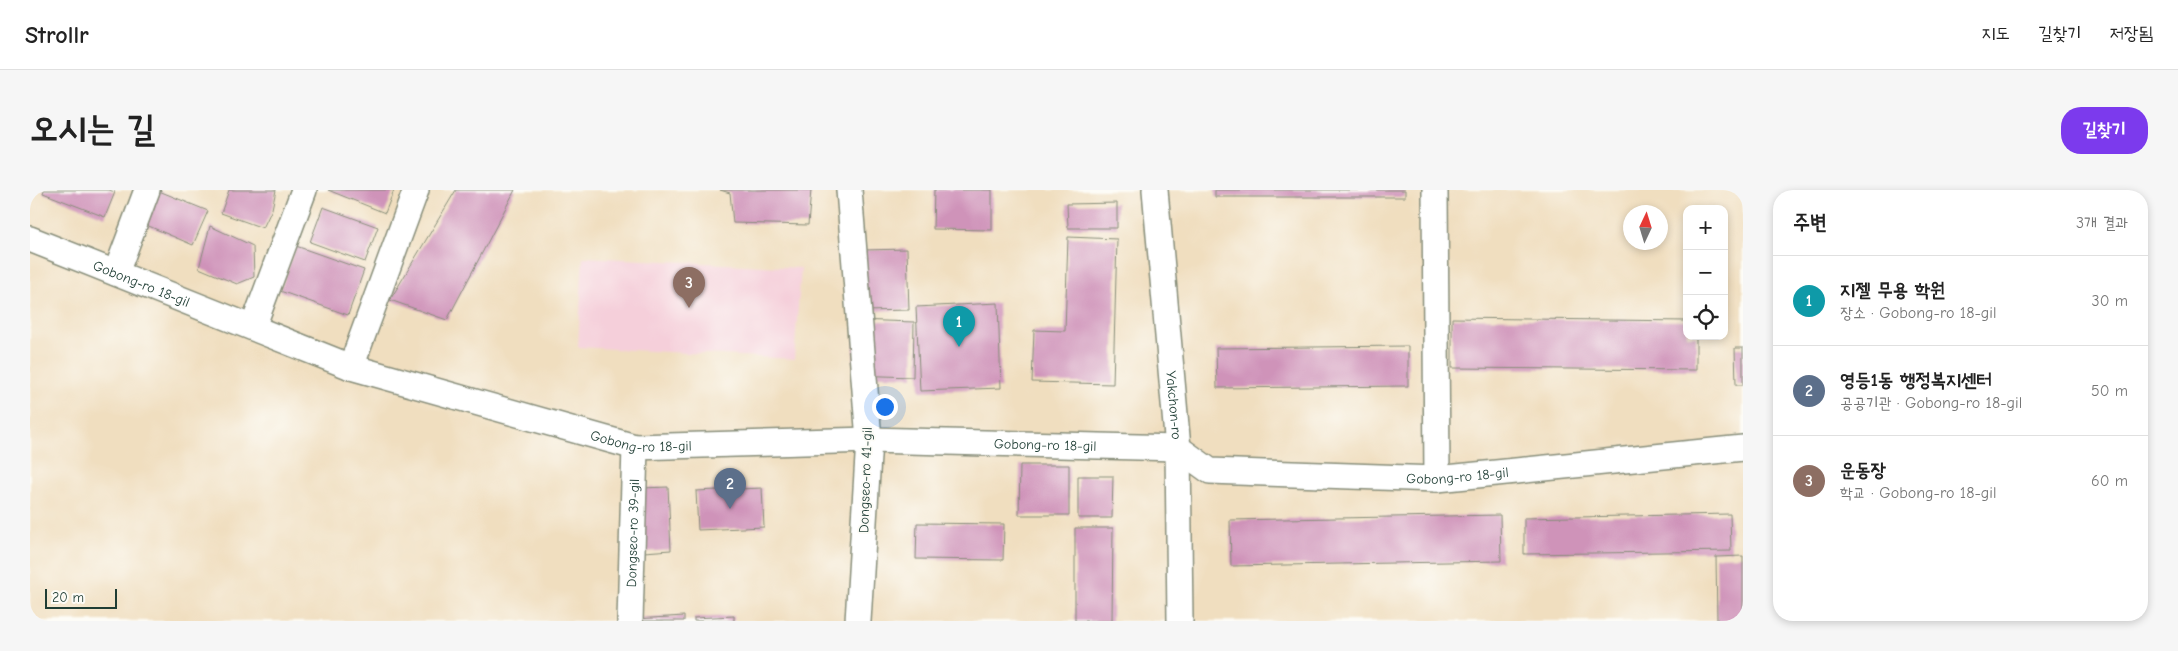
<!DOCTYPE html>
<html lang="ko">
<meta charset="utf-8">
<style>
:root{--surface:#fff;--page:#f6f6f6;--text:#222;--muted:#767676;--line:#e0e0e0;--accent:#7c3aed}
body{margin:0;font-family:"Comic Neue","Poor Story",sans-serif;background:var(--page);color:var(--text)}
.controls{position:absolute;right:15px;top:15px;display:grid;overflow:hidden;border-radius:10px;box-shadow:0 2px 8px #0003}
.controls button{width:45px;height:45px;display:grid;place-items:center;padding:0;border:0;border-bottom:1px solid var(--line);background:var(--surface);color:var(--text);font:25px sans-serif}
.compass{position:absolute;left:1593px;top:15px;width:45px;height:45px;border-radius:50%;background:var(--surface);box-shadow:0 2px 8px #0003;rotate:4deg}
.scale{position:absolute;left:15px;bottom:12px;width:72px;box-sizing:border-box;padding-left:5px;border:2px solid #1f3d34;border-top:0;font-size:14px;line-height:18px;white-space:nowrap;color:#1f3d34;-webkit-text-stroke:4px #fdfcf7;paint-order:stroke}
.you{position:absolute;left:854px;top:216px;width:18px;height:18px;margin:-12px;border:4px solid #fff;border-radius:50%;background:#1a73e8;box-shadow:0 0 0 8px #1a73e833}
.badge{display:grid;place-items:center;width:32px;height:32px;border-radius:50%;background:var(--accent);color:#fff;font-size:16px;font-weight:700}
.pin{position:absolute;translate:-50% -41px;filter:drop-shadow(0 1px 2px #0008)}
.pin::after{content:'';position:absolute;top:26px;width:18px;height:15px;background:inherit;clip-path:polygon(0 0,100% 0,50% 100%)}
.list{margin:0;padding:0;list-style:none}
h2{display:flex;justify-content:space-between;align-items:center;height:65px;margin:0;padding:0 20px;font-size:21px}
h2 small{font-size:16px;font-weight:400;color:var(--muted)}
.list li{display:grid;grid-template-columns:32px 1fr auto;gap:15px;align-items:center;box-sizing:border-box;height:90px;padding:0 20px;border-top:1px solid var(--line)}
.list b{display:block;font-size:19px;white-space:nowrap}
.list p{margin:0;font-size:16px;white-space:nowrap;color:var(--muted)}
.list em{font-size:16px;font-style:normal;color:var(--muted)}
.icon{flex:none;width:28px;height:28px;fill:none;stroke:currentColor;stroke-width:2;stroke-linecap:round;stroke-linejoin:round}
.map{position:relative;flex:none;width:1713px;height:431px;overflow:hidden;border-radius:20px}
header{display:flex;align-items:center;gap:30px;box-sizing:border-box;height:70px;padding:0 25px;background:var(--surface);border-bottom:1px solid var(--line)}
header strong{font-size:24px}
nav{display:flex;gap:28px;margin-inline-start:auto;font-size:18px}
.intro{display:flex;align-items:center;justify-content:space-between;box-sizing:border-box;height:120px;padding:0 30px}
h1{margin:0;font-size:35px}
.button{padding:12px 22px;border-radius:20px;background:var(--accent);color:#fff;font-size:18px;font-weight:700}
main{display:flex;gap:30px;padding:0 30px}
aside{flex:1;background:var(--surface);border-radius:20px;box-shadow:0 2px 8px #0003}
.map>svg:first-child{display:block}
.built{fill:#f5cfda}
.building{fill:#cf93b9}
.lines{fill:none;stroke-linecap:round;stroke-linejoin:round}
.street-casing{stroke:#888e7a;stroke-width:28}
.street{stroke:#fff;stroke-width:25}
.labels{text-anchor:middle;stroke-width:4;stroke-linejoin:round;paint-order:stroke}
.street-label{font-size:14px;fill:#1f3d34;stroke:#fdfcf7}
</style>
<header>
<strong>Strollr</strong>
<nav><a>지도</a><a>길찾기</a><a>저장됨</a></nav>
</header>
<div class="intro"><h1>오시는 길</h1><a class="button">길찾기</a></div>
<main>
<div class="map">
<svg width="1713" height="431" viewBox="0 0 1713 431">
<rect width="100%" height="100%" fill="#fdfcf7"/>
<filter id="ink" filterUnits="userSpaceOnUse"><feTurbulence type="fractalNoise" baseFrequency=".02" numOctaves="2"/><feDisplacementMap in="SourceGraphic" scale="10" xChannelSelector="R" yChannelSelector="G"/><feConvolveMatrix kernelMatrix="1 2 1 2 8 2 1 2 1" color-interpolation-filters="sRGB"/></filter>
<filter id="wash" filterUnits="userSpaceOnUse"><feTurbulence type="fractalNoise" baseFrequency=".0096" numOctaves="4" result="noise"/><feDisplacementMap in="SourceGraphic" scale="20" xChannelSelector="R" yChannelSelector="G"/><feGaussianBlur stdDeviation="1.12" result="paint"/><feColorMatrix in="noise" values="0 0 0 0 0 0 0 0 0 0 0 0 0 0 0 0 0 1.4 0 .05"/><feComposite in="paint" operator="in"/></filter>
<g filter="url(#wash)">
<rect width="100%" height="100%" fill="#f0debf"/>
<path class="built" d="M553,67l218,11 -7,91 -216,-12z"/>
<g id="blocks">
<path class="building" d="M14,0h65l6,2 -10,25 -62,-24z
M199,0h47l-4,19 -9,19 -42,-15z
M298,0h66l-9,23z
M426,0h59l-68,130 -57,-20z
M690,0h91l-3,35 -75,-2 -3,-30z
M904,0h58v40l-59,-1z
M1185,0h190v7h-190z
M129,1l49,20 -15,34 -49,-21z
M1087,13v25h-49l-1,-24z
M293,17l55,20 -13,35 -55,-20z
M180,36l43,20 1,31 -17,7 -38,-16z
M1038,47l49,2 -4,145 -81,-2 2,-52 31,1z
M266,56l68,24 -16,45 -68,-24z
M877,59l2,61 -44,1 -1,-61z
M968,113l3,85 -81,3 -4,-84z
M1422,128l235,3v15h9v34l-244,-2z
M825,130l59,2 -1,55 -60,-2z
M1378,156v40l-191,2 -1,-40z
M1705,158h8v37h-7z
M990,275h49v50h-50z
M1048,286h35l-1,42h-34z
M638,297l3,63 -27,2 -3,-64z
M732,298l2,39 -66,3 -2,-39z
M1700,324l1,37 -207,3v-36z
M1470,325l1,46 -270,5 -1,-46z
M887,333l87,1 -1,36 -87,-1z
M1045,338h38l-1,93h-37z
M1713,366v65h-26l-1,-64z
M654,426v5h-47l-1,-2z
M704,426v5h-40v-3z"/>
</g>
</g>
<g filter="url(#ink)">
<use href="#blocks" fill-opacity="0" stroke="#888e7a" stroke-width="1"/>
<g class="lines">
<defs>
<g id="street">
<path d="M819,0l20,250 -11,181"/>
<path id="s1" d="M1125,0l23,258 2,173"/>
<path d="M1405,0l2,289"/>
<path id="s2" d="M0,49l321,128 284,80 234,-7 309,8 32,23 227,8 306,-31"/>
<path d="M86,83l31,-83"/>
<path d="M223,137l51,-137"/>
<path d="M321,177l65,-177"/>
<path id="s3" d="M600,431l5,-174"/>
</g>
</defs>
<use href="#street" class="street-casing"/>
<use href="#street" class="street"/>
</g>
</g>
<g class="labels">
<g class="street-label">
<text dy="5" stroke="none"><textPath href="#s2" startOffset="120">Gobong-ro 18-gil</textPath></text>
<text dy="5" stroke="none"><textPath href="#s1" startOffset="216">Yakchon-ro</textPath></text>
<text dy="5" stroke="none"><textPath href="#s2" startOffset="646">Gobong-ro 18-gil</textPath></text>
<text dy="5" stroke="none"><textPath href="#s2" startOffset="1051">Gobong-ro 18-gil</textPath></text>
<text dy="5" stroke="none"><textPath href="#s2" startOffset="1471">Gobong-ro 18-gil</textPath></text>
<text transform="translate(835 290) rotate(-88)" y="5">Dongseo-ro 41-gil</text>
<text dy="5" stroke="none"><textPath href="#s3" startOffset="88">Dongseo-ro 39-gil</textPath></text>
</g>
</g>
</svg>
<div class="controls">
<button>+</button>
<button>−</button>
<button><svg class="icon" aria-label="locate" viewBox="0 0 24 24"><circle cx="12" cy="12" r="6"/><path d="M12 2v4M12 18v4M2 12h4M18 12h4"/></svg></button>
</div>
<svg class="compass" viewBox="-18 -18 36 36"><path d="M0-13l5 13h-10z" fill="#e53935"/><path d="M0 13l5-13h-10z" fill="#767676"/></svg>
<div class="scale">20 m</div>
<div class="you"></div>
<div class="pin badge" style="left:929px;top:157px;background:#0f9aa8">1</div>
<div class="pin badge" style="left:700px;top:319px;background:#5c6f8a">2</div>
<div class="pin badge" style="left:659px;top:118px;background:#8d6e63">3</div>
</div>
<aside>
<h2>주변<small>3개 결과</small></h2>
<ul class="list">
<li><span class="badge" style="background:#0f9aa8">1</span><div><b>지젤 무용 학원</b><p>장소 · Gobong-ro 18-gil</p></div><em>30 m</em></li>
<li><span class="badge" style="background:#5c6f8a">2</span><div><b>영등1동 행정복지센터</b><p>공공기관 · Gobong-ro 18-gil</p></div><em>50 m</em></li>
<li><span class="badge" style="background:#8d6e63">3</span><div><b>운동장</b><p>학교 · Gobong-ro 18-gil</p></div><em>60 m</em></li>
</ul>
</aside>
</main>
